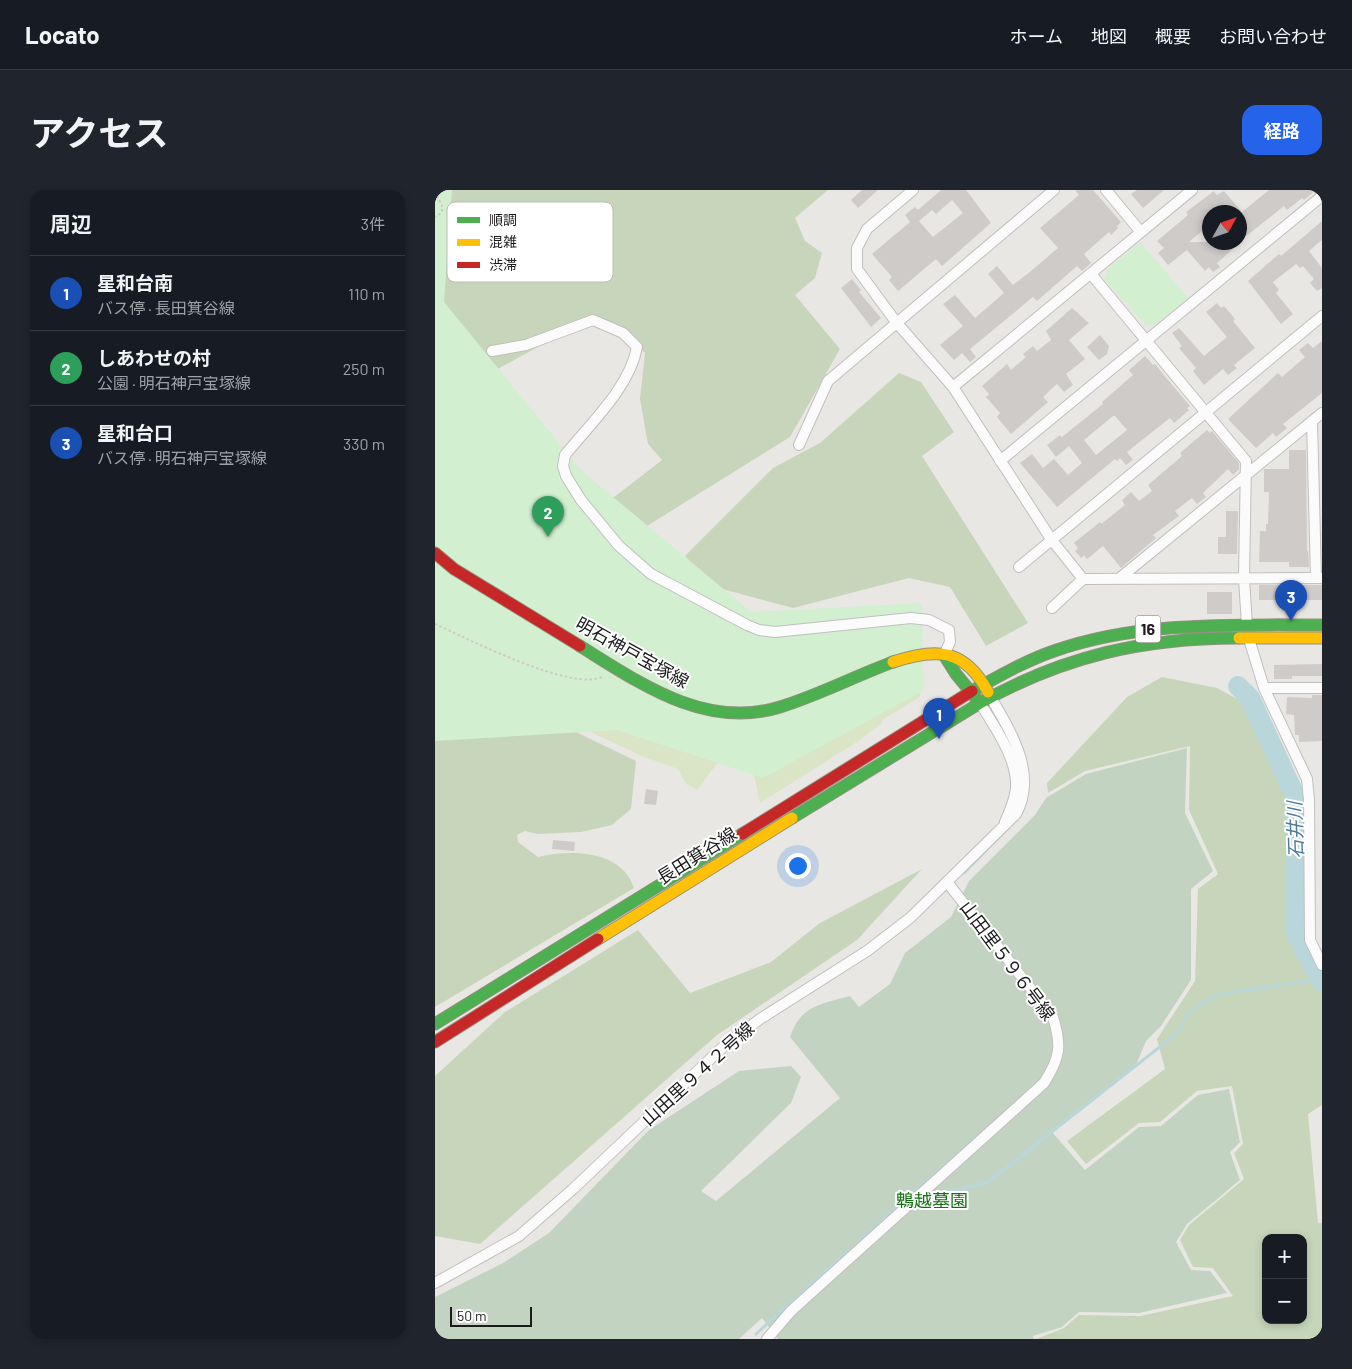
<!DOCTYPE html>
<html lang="ja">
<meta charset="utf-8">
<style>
:root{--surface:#171b24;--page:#20242c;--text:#f1f3f6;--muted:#9ea1a6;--line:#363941;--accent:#2563eb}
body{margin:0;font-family:Barlow,"Noto Sans JP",sans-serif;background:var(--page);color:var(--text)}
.controls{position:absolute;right:15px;bottom:15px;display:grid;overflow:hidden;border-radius:10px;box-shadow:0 2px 8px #0003}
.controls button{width:45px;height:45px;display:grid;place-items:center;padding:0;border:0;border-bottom:1px solid var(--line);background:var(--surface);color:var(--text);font:25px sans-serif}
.compass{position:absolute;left:767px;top:15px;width:45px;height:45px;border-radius:50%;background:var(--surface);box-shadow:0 2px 8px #0003;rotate:50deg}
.scale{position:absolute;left:15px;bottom:12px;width:82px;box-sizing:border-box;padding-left:5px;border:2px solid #1b1b1b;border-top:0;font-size:14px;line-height:18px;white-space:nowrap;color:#1b1b1b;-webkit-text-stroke:4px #fff;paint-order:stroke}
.you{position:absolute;left:362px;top:675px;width:18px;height:18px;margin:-12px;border:4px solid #fff;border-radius:50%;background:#1a73e8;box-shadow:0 0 0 8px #1a73e833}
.badge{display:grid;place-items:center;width:32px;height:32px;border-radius:50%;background:var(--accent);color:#fff;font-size:16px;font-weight:700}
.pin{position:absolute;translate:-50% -41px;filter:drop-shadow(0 1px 2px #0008)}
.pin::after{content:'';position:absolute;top:26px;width:18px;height:15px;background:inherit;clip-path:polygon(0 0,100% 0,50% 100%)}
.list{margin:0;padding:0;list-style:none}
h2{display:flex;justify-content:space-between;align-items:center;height:65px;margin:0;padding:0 20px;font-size:21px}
h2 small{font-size:16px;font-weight:400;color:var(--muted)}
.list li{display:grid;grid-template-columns:32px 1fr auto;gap:15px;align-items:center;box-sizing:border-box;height:75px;padding:0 20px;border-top:1px solid var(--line)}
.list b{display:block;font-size:19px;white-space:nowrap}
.list p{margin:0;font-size:16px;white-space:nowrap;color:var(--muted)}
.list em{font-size:16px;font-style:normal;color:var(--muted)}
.map{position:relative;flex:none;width:887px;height:1149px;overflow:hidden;border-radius:15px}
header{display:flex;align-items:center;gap:30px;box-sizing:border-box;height:70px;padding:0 25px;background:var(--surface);border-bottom:1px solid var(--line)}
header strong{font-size:24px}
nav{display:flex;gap:28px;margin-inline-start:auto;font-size:18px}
.intro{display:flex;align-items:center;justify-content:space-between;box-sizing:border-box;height:120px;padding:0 30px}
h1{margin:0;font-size:35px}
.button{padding:12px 22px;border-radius:15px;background:var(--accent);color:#fff;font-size:18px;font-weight:700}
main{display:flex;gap:30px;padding:0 30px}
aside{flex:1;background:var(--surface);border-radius:15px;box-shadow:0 2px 8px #0003}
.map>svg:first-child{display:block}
.grass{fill:#d9e5c4}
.forest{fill:#c7d6ba;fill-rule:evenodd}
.cemetery{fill:#c3d3c2}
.park{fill:#d2efd0}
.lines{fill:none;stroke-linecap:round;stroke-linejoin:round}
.stream{stroke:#b9d7db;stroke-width:3}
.river{stroke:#b9d7db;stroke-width:20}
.building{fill:#cecbc9;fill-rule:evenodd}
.street-casing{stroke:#c0bfbe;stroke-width:12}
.fast-casing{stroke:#92917e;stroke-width:13}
.slow-casing{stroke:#92917e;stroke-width:13}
.jam-casing{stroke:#92917e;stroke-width:13}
.path{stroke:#d4c6c5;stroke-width:2;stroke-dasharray:2.5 2.5;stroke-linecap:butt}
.street{stroke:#fcfbfb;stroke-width:10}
.fast{stroke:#4caf50;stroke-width:11}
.slow{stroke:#ffc107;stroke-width:11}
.jam{stroke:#c62828;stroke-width:11}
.labels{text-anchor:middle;stroke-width:4;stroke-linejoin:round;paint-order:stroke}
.shield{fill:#fff;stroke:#5f5f5f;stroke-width:1}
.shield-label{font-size:16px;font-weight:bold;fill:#1b1b1b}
.street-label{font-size:18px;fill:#1b1b1b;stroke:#fff}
.park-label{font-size:18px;fill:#137012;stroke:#fff}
.water-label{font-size:19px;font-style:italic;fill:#4c7b9c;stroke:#fff}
.key{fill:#fff;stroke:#bbb;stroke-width:1}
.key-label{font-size:14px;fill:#1b1b1b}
</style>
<header>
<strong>Locato</strong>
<nav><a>ホーム</a><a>地図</a><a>概要</a><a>お問い合わせ</a></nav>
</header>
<div class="intro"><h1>アクセス</h1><a class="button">経路</a></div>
<main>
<aside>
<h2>周辺<small>3件</small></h2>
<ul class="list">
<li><span class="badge" style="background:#1a4fb4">1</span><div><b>星和台南</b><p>バス停 · 長田箕谷線</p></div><em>110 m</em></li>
<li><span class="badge" style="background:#2e9e5b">2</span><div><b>しあわせの村</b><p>公園 · 明石神戸宝塚線</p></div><em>250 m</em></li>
<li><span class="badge" style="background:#1a4fb4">3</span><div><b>星和台口</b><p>バス停 · 明石神戸宝塚線</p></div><em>330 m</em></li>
</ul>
</aside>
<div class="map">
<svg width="887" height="1149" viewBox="0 0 887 1149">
<rect width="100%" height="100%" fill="#e9e7e4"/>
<path class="grass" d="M483,487l2,20 -38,23v3l-22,17 -100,63 -9,-42 -29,-4 -25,33 -11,-6 -8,-15 -34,-12 -96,-45z"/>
<path class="forest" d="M0,0h393l-33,28 10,23 17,12 -7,25 -20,17 45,54 -50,88 -164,102 -26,-31 62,-48 -14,-16 -8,-45 5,-46 -24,-25 -24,-3 -45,14 -83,46 -26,-57z
M464,183l22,9 33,50 -32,24 106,167 -42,23 -36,-59 -41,-9 -116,30 -82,-22 -26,-30 88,-88 47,-25z
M727,487l55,11 26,14 50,92 1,141 28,58v112l-14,9 10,109h4v116h-286l28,-11 15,-13 61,1 93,-20 -20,-28 -20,-1 -13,-27 9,-15 55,-46 -10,-26 9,-9 -11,-58 -35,5 -37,31 -21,1 -53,41 -19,-23 98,-72 -8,-30 38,-58 3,-92 20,-15 -29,-64 1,-64 -105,25 -37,22 -1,-10 80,-86zM831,1048h37v82h-37z
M89,517l112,54 -5,48 -19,16 -31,7 -44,2 -12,-3 -8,4 1,7 20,15c33,-8 84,-7 96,31l-199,119v-297z
M487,679l-65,71 -140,95 -237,209 -45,-8v-160l70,-64 133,-82 52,63 81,-31 49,-39z"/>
<path class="cemetery" d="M752,558l-2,65 28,58 -22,18v91l-30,46 -15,15 -10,24 -84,67 33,38 54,-43 22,-1 37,-31 31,-6 11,53 -10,10 10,28 -53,44 -11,18 15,28 19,1 17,22 -88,20 -60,-1 -17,15 -29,9 1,3h-256l-16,-21 -23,21h-304v-42l68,-34 46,-30 100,-103 90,-59 52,-5 10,11 -10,26 -90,88 15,10 124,-103 -50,-61c10,-31 31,-33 60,-41l9,11 31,-23 15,-31 46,-36 18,-36 66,-66 11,-17 40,-24z"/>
<path class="park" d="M0,0h17l-8,112 138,169 169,141 171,-9 1,88 -160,87 -146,-48 -182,11z
M705,52l48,56 -35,28 -8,-1 -40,-46 3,-10z"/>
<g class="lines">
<path class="stream" d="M529,683l43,-44
M495,1004l2,2 53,-13 7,-4 188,-148 7,-17 29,-19 104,-16
M425,1050l116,-103
M321,1144l93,-84"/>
<path class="river" d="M803,496l12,12 46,100v136l26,48"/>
</g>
<path class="building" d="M427,0h16l-20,18 -7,-8z
M506,0h25l25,33 -49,43 -6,-7 -38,32 -9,-11 3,-3 -20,-23 38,-32 -5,-7 10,-8 3,3zM517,10l11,13 -30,24 -14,-16 13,-11 4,4z
M640,0h18l28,32 -4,4 1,2 -7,7 -2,-3 -25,22 7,9 -9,8 -5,-5 -40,35 -4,-4 -63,52 6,8 -6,5 -8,-9 -8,7 -14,-15 23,-19 -20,-22 12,-9 20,23 29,-25 -16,-19 9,-8 16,19 18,-14 27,-23 -18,-20 39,-33z
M702,0h27l-21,18 -12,-14z
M834,0h47l-12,10 -2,-2 -15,12 -3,-4 -45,36v-28l3,-2h-33v13l-20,17h52l-24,21 3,4 -7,5 -4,-5 -4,4 -18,-21 -19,15 -10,-12 6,-5 -7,-7 31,-26 -2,-3 28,-21 3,4 7,-4 18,21z
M887,31v19l-13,11 13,17v20l-5,3 -7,-8 4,-4 -11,-13 -3,2 -4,-4 -23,18 6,8 -3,3 17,21 -12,10 -33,-43 31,-27 2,2z
M417,89l9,11 -2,2 22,26 -10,9 -30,-39z
M782,113l4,5 3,-2 11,13 -2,2 22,27 -21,17 3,3 -9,7 -5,-6 -19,16 -11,-14 3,-3 -17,-20 3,-2 -10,-13 7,-5 25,28 23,-19 -21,-25z
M637,118l17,15 -20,17 16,19 -19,15 7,11 -9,7 -7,-8 -14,13 5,5 -37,32 -14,-17 3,-4 -14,-16 3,-3 -7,-8 25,-22 4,6 15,-13 -3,-3 10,-8 4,5 14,-11 -5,-9z
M665,145l9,11 -2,8 -8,6 -12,-13z
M887,151v52l-39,31 4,4 -11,9 -3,-4 -17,15 -28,-29 50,-46 4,4 23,-20 -6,-7 9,-7 5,5z
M710,166l8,9 2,-1 12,15 23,27 -3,2 2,2 -15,13 -4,-5 -43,34 6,8 -7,5 -6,-7 -3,3 -2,-2 -58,48 -37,-44 12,-9 11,14 11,-9 14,16 14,-12 -13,-17 -13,11 -9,-12 13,-10 2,2 41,-33 -1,-2 31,-27 -4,-5zM678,226h2l12,14 -31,25 -12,-15z
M772,240l3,3 2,-2 27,32v6l-6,6 -5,-6 -25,24 3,4 -9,7 -5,-6 -17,13 4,5 -26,19 3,3 -35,30 -18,-22 -16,13 -3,-4 -3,3 -6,-7 3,-3 -4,-5 26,-21 1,2 24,-19 -3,-5 9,-8 8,9 13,-10 -4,-6 34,-29 -2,-3z
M854,260h17l1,101h1l1,16h-20v-5h-30l1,-31h6v-7h2l1,-32h-5v-23h25z
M791,321h12l-1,43h-19v-17h8z
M824,395h63v15h-63z
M772,402h25v22h-25z
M887,474v12h-30v3h-18v-14z
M877,505h10v46l-23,1v-7h-4l-1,-20 -8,-1 1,-17 25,1z
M211,599l12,2 -2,14 -12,-1z
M118,650l22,2 -1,9 -22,-2z"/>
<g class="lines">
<defs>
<path id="street" d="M478,0l-46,39 -10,19v21l39,53 57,65 98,152 32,40 239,-1
M671,0l34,41
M656,84l155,187 -2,118 3,46
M57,161l34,-6 67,-25 30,13 14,14c-7,40 -47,77 -72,108l-2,11 3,10 15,24 38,46 32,28 96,51 12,5 16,2 136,-14 18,2 20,10 1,12 -6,13
M518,197l239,-197
M877,231l4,157
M364,255l29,-64 226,-191
M565,271l322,-265
M584,377l303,-251
M686,387l201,-164
M617,418l31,-29
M814,449l15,49 43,91 2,21 1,140 12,25
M829,498h58
M545,513c14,23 38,56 36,85 -1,12 -6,23 -11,34
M0,1093l84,-47 54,-47 151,-143 36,-27 107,-68 43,-33 106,-104c22,-40 -5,-82 -26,-118
M332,1149l24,-28 253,-228c16,-25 18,-37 9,-66l-106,-135"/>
<path id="fast" d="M145,456c61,38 126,84 200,61 39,-12 75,-31 113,-45
M537,501c27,-15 53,-30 82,-40 85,-30 179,-26 268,-26
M545,513c84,-47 163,-65 259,-65
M357,628l188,-115 -24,-29 -12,-19
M0,834l307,-190"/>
<path id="slow" d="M804,448h83
M458,472c44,-15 72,-13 95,30
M163,749l194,-121"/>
<path id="jam" d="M0,363l19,16 126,77
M307,644l230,-143
M0,852l163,-103"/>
</defs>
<use href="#street" class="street-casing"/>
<use href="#fast" class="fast-casing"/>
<use href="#slow" class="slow-casing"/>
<use href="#jam" class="jam-casing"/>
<path class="path" d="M0,1l8,17 -2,5 -6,4
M0,434c31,14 141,70 168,52"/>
<use href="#street" class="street"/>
<use href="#fast" class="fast"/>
<use href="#slow" class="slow"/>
<use href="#jam" class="jam"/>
</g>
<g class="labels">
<rect class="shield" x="700.5" y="425.5" width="25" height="27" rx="4"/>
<g class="shield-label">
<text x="713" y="445">16</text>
</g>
<g class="street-label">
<text transform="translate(197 463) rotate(29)" y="6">明石神戸宝塚線</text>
<text transform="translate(262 666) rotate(-32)" y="6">長田箕谷線</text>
<text transform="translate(572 771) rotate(53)" y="6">山田里５９６号線</text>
<text transform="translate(263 884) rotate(-42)" y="6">山田里９４２号線</text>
</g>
<g class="park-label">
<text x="497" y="1017">鵯越墓園</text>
</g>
<g class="water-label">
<text transform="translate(860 640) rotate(-92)" y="7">石井川</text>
</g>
</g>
<rect x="12" y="12" width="166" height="80" rx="8" class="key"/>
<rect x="22" y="27" width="23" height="6" fill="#4caf50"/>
<rect x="22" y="49" width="23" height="7" fill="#ffc107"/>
<rect x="22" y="72" width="23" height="6" fill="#c62828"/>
<g class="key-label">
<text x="54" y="35">順調</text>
<text x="54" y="57">混雑</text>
<text x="54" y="80">渋滞</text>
</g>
</svg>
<div class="controls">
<button>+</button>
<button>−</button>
</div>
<svg class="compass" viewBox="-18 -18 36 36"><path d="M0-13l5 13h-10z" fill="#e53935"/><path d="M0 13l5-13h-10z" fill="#9ea1a6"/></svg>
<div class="scale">50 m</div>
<div class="you"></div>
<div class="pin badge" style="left:504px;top:549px;background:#1a4fb4">1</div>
<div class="pin badge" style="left:113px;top:347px;background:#2e9e5b">2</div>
<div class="pin badge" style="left:856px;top:431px;background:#1a4fb4">3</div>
</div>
</main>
